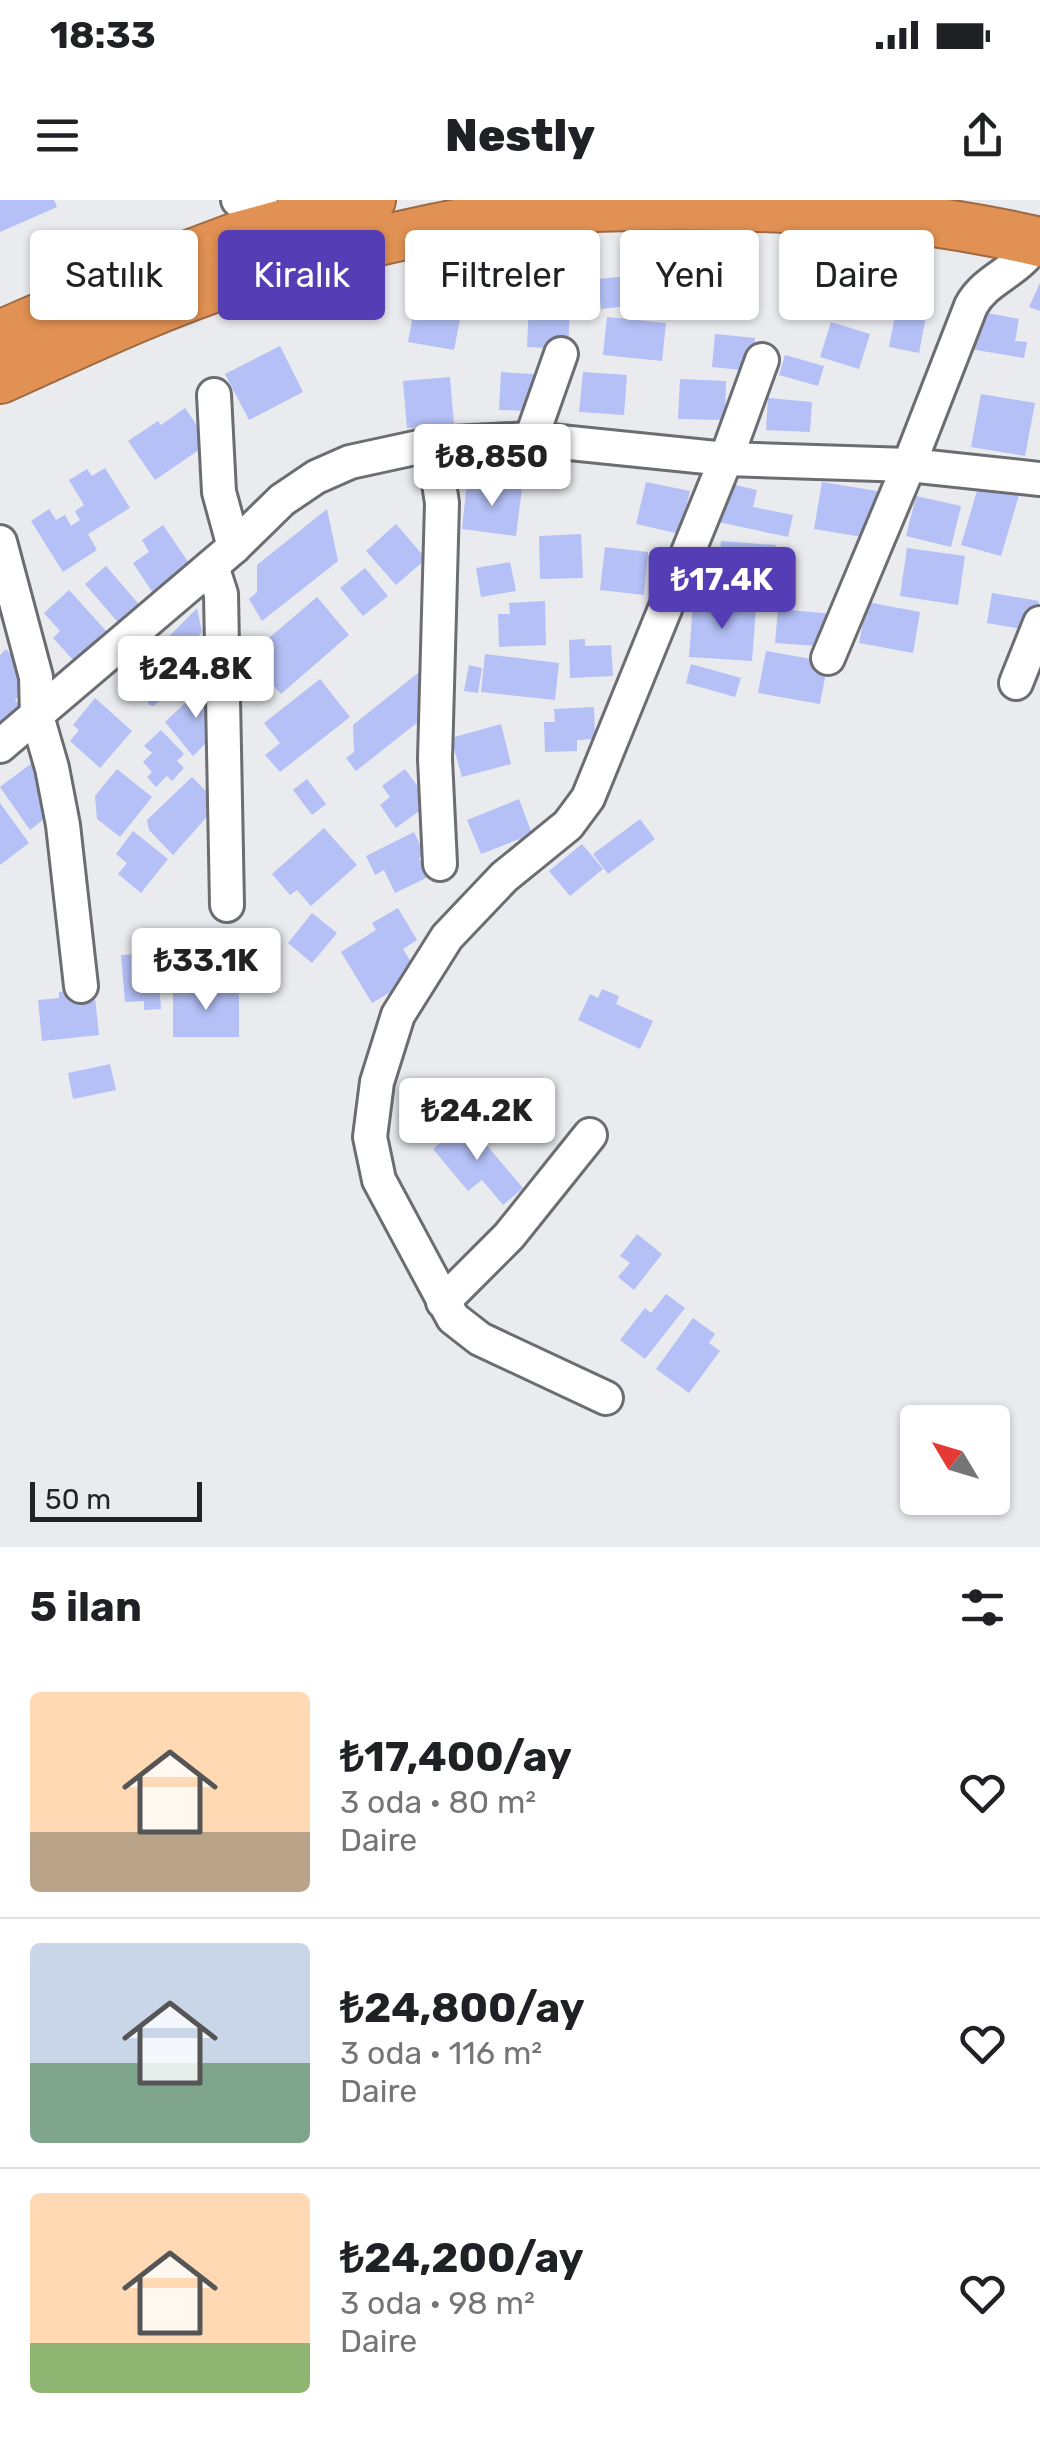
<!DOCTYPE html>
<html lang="tr">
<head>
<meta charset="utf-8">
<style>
  body { margin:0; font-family:Rubik,sans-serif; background:#f2f2f2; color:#202124; height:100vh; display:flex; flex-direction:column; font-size:38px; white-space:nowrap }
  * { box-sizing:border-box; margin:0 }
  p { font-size:32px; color:#757577 }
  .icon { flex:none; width:55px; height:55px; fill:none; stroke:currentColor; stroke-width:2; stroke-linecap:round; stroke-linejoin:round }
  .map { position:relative; height:1347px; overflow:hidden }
  .sheet { display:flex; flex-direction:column; background:#fff; flex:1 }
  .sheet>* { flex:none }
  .banner { position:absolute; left:30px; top:30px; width:980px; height:90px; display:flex; gap:20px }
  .needle { width:65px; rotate:308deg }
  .buttons { position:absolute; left:900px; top:1205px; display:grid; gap:20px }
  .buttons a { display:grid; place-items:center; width:110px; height:110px; border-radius:10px; background:#fff; box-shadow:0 2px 8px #0004; font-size:50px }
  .scale { position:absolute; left:30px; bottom:25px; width:172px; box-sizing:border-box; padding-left:10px; border:5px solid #232325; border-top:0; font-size:28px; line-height:35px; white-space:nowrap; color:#232325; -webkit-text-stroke:8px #eaebef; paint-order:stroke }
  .price { position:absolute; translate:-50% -85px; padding:0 22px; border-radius:10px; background:#fff; color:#222; font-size:32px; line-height:65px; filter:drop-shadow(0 2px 5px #0008) }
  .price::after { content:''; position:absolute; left:50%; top:60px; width:30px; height:22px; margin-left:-15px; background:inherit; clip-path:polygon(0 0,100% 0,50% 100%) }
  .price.on { background:#553db5; color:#fff }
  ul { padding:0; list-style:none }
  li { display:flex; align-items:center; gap:30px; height:250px; padding:0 30px }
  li+li { border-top:2px solid #e0e0e0 }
  li span { display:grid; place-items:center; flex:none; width:280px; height:200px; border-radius:10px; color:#555 }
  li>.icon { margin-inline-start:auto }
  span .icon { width:120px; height:120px; fill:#fffc; stroke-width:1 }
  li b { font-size:42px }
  h2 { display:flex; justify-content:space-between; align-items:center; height:120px; padding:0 30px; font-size:42px }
  .tag { padding:0 35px; border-radius:10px; background:#fff; box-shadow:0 2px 8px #0004; font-size:35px; line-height:90px }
  .tag.on { background:#553db5; color:#fff }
  .status { display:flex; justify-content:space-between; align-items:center; height:70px; padding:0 50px; background:#fff; direction:ltr }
  .status svg { height:28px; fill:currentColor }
  header { display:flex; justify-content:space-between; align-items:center; height:130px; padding:0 30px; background:#fff; font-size:45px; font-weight:800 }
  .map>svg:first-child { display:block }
  .building { fill:#b4c0f6 }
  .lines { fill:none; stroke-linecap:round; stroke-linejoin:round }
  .minor-casing { stroke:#6c6d71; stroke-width:38 }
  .highway-casing { stroke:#9e6a43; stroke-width:52 }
  .minor { stroke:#fff; stroke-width:32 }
  .highway { stroke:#e19153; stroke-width:48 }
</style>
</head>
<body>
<div class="status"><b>18:33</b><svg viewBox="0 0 49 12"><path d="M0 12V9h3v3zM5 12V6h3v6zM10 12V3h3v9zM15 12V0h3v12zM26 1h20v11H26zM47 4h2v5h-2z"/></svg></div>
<header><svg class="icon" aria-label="menu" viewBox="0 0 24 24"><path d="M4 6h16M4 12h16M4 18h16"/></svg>Nestly<svg class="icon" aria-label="share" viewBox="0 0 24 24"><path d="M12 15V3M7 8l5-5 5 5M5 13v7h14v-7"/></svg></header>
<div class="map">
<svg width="1040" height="1347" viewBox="0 0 1040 1347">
  <rect width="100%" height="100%" fill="#eaebef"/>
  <g class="building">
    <path d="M 0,0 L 54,0 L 57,7 L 0,32 Z"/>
    <path d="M 661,73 L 664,102 L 601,109 L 598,79 Z"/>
    <path d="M 1040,83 L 1040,111 L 1029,107 Z"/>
    <path d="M 898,100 L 928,106 L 919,153 L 889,147 Z"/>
    <path d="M 529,103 L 570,105 L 568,149 L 527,147 Z"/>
    <path d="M 415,105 L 461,114 L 454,150 L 408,142 Z"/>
    <path d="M 977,111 L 1019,119 L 1015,141 L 1027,142 L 1024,158 L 970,149 Z"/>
    <path d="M 607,117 L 666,123 L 662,161 L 603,155 Z"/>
    <path d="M 831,122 L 870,134 L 859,169 L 820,157 Z"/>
    <path d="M 715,134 L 755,138 L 752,171 L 712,167 Z"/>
    <path d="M 280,146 L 303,192 L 249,220 L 225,174 Z"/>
    <path d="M 785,155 L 824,166 L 818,186 L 779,175 Z"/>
    <path d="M 501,172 L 534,174 L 532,211 L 499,210 Z"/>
    <path d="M 583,172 L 627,175 L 624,215 L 579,212 Z"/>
    <path d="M 450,177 L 454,225 L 407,228 L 403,181 Z"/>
    <path d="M 680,179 L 726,181 L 725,220 L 678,219 Z"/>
    <path d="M 981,194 L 1035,203 L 1025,256 L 971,247 Z"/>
    <path d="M 768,198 L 812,202 L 810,232 L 766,230 Z"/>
    <path d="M 185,208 L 209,243 L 155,280 L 128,241 L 158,221 L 161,225 Z"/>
    <path d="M 105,268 L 130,308 L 88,334 L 97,350 L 63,372 L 31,321 L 49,309 L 56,320 L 65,315 L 71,326 L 80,320 L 75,311 L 84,305 L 69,280 L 87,269 L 92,276 Z"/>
    <path d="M 467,282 L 522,288 L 516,336 L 462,329 Z"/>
    <path d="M 646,282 L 690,291 L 680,334 L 636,324 Z"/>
    <path d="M 822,282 L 883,292 L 874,339 L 814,329 Z"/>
    <path d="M 727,283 L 757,290 L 753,307 L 793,315 L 788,337 L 718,322 Z"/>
    <path d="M 979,284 L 1019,295 L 1001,356 L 961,345 Z"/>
    <path d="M 916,296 L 961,306 L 951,347 L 906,336 Z"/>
    <path d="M 327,309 L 338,361 L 262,421 L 249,399 L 257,392 L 257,365 Z"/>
    <path d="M 396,324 L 426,359 L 396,385 L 366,351 Z"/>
    <path d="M 163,325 L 193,369 L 155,396 L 133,363 L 149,352 L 142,340 Z"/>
    <path d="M 581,334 L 583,378 L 540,379 L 539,336 Z"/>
    <path d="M 721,341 L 776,345 L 772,394 L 717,390 Z"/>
    <path d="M 605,347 L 648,352 L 644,395 L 600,390 Z"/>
    <path d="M 907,348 L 965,356 L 958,405 L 900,396 Z"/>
    <path d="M 510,362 L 516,391 L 481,397 L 476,368 Z"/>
    <path d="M 106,366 L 142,408 L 121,426 L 85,384 Z"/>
    <path d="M 365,368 L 388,396 L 363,416 L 340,388 Z"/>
    <path d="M 69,390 L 108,433 L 75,462 L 53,438 L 60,431 L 44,413 Z"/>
    <path d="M 992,393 L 1039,401 L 1034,431 L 987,423 Z"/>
    <path d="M 317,397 L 349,435 L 281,494 L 248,456 Z"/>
    <path d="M 545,401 L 546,445 L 499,447 L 498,414 L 510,414 L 509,403 Z"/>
    <path d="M 693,402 L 756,407 L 752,461 L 689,457 Z"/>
    <path d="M 867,402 L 920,412 L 913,453 L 859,443 Z"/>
    <path d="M 197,408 L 202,432 L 199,435 L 203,440 L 198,451 L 201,459 L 154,506 L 149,505 L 141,465 Z"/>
    <path d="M 778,409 L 833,414 L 831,447 L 775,443 Z"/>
    <path d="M 585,439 L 585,446 L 611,445 L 613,476 L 570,478 L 569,440 Z"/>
    <path d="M 6,449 L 25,470 L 18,477 L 28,488 L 15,500 L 23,509 L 0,529 L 0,455 Z"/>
    <path d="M 766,451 L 828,462 L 820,504 L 758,493 Z"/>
    <path d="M 485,454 L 559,463 L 555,500 L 481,492 Z"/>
    <path d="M 691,464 L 741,478 L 735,497 L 686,483 Z"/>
    <path d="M 469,465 L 482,468 L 478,493 L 464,491 Z"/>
    <path d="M 423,469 L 432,511 L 356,571 L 346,558 L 354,552 L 353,525 Z"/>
    <path d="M 320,479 L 350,517 L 280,572 L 265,555 L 280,543 L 264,523 Z"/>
    <path d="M 201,488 L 221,508 L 220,529 L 193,556 L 165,522 Z"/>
    <path d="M 95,498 L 132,531 L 100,568 L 70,541 L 79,530 L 73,525 Z"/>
    <path d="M 594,507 L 595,539 L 577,540 L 577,551 L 545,552 L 544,522 L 555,522 L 554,509 Z"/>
    <path d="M 501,524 L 511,564 L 462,577 L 451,538 Z"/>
    <path d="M 161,530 L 184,554 L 177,561 L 184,568 L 172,581 L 167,576 L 156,587 L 147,577 L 152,572 L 143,562 L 152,553 L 144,546 Z"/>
    <path d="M 32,563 L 47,583 L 54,611 L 30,630 L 0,587 Z"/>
    <path d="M 117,569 L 152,597 L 120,637 L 97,619 L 95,596 Z"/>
    <path d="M 405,569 L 430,603 L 396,628 L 380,605 L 390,597 L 382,586 Z"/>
    <path d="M 192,577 L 211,596 L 212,611 L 173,655 L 149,630 L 147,620 Z"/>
    <path d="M 307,579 L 326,604 L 312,615 L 293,590 Z"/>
    <path d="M 519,599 L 532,634 L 481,654 L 467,620 Z"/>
    <path d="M 0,603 L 29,643 L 0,665 Z"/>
    <path d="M 640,619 L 655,639 L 608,674 L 593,654 Z"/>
    <path d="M 324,628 L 357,665 L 311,706 L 297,690 L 290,695 L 272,674 Z"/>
    <path d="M 133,631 L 168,659 L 141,693 L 118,674 L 127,663 L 116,654 Z"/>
    <path d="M 414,632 L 425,655 L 419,658 L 428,677 L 395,693 L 384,670 L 375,675 L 366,656 Z"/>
    <path d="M 582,644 L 603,669 L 570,696 L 549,671 Z"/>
    <path d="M 398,708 L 417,740 L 403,749 L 419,775 L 372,803 L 341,752 L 376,730 L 372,723 Z"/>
    <path d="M 312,713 L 337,733 L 312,763 L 288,743 Z"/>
    <path d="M 157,753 L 161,809 L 144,810 L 144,801 L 125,802 L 121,755 Z"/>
    <path d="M 94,788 L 99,835 L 42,841 L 38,800 L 59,798 L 59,792 Z"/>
    <rect x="173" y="789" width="66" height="48"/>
    <path d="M 602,789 L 619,796 L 616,804 L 653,821 L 640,849 L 578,820 L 590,794 L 598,798 Z"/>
    <path d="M 110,864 L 116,890 L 73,899 L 68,873 Z"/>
    <path d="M 466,921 L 523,988 L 503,1005 L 482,980 L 468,991 L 433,949 Z"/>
    <path d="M 637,1034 L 662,1054 L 634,1090 L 618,1077 L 630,1063 L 620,1056 Z"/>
    <path d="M 666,1094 L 685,1108 L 645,1159 L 620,1140 L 645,1108 L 651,1113 Z"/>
    <path d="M 693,1118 L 715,1134 L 709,1143 L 720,1151 L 689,1193 L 656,1169 Z"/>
  </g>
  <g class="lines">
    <g class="minor-casing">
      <g id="minor">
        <path d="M 238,0 L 285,22"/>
        <path d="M 214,195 L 219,292 L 234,347"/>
        <path d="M 531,239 L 561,154"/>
        <path d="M 433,244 L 442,303 L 435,559 L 440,664"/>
        <path d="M 0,342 L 36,477 L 37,516 L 52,568 L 63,625 L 81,786"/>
        <path d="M 212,366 L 221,394 L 227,705"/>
        <path d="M 828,458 L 909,265 L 971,106 C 987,76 1022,72 1036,40"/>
        <path d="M 1016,483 L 1040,423"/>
        <path d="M 0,546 L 234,347 L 282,300 L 316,277 L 350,262 L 433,244 L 531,239 L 726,259 L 909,265 L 1040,279"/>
        <path d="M 443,1102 L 509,1036 L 590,935"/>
        <path d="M 606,1198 L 480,1139 L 453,1118 L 379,980 L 370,937 L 377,882 L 398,815 L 447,737 L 504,677 L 568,625 L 588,598 L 726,259 L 762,160"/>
      </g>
    </g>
    <g class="highway-casing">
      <g id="highway">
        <path d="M 0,135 L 159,66 L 239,36 L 371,0"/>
        <path d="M 0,179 C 76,145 152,108 231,82 C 298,59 367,43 437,28 C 464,23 491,15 519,11 C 690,0 872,3 1040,42"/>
      </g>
    </g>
    <use href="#minor" class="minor"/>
    <use href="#highway" class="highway"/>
  </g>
</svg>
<div class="buttons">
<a><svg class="needle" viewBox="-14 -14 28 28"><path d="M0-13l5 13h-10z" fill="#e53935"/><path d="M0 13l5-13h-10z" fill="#757577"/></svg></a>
</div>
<div class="scale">50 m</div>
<b class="price" style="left:492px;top:309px">₺8,850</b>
<b class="price on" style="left:722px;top:432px">₺17.4K</b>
<b class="price" style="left:196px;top:521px">₺24.8K</b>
<b class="price" style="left:206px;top:813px">₺33.1K</b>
<b class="price" style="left:477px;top:963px">₺24.2K</b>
<div class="banner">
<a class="tag">Satılık</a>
<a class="tag on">Kiralık</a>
<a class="tag">Filtreler</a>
<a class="tag">Yeni</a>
<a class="tag">Daire</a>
</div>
</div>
<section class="sheet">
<h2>5 ilan<svg class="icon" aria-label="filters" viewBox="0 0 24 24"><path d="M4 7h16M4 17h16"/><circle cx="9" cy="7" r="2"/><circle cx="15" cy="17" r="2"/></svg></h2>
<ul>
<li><span style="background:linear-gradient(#ffd9b3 70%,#b9a48a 0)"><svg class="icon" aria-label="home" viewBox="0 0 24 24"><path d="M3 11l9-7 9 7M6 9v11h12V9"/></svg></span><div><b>₺17,400/ay</b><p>3 oda · 80 m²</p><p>Daire</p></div><svg class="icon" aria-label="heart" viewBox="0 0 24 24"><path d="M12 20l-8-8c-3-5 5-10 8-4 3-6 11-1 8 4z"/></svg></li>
<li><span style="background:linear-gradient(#c9d6e8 60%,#7fa58c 0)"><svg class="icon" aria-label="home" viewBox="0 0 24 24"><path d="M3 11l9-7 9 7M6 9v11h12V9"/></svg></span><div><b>₺24,800/ay</b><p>3 oda · 116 m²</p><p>Daire</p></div><svg class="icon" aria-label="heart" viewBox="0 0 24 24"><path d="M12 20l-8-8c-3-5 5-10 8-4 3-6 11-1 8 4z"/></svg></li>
<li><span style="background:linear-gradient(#ffd9b3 75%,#8fb573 0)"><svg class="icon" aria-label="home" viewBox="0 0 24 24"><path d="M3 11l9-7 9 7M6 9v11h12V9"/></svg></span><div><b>₺24,200/ay</b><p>3 oda · 98 m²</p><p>Daire</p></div><svg class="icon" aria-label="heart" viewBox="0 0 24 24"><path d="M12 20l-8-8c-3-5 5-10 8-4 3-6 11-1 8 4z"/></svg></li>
</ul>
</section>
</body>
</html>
